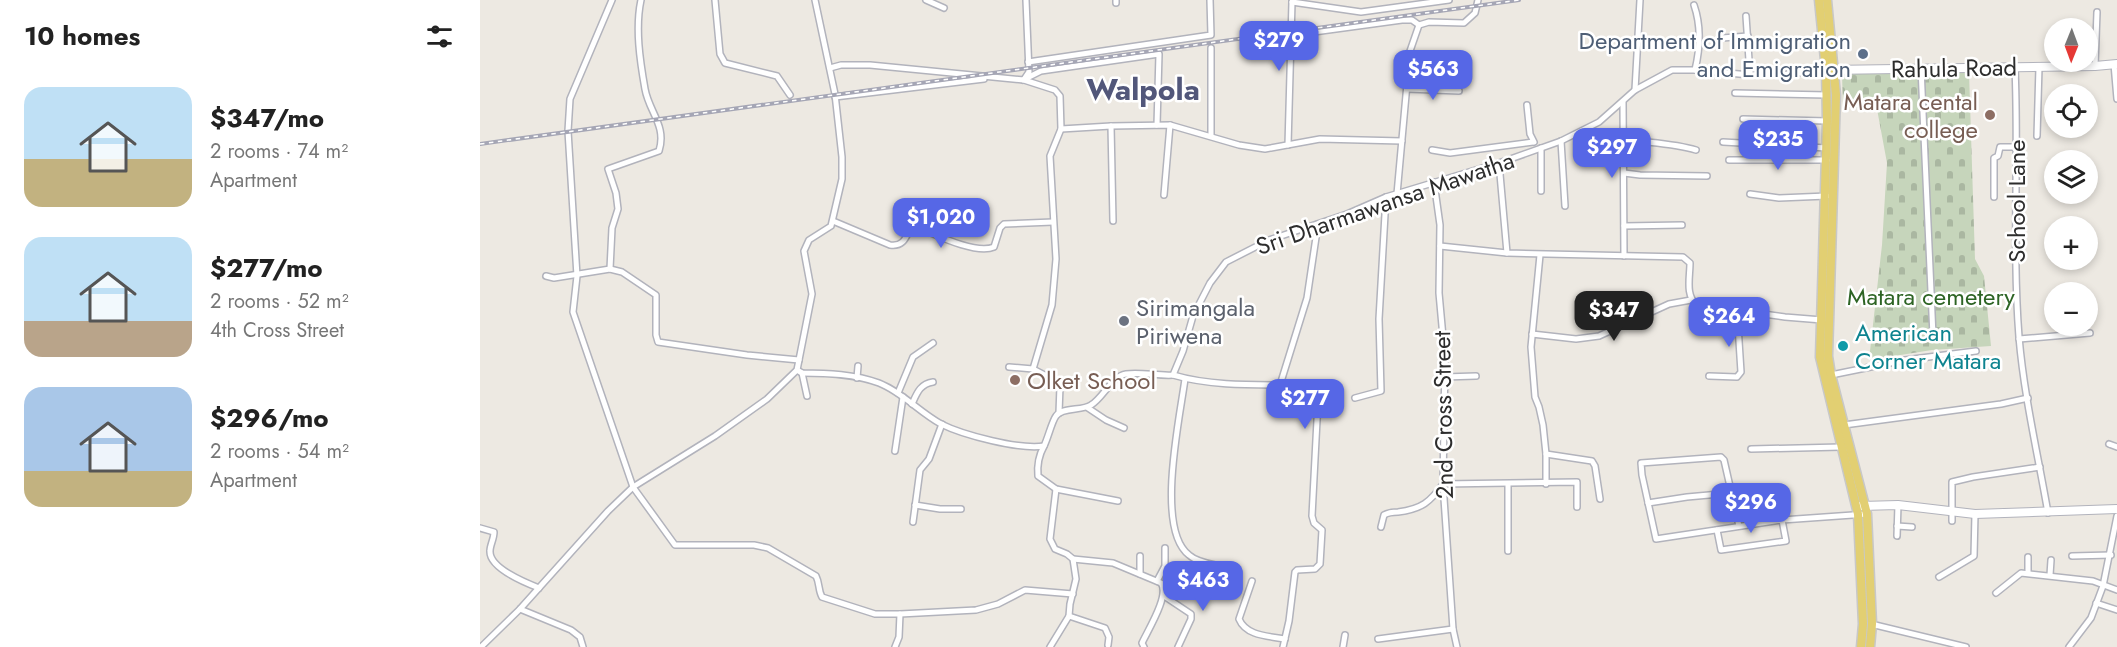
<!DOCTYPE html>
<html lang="en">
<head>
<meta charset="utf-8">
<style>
  body { margin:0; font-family:Jost,sans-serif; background:#f2f2f2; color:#222; height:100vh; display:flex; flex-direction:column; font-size:22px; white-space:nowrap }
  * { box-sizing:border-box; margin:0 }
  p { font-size:20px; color:#767676 }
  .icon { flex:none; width:33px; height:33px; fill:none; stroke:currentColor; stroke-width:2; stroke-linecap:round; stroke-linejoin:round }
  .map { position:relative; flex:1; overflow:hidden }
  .side { display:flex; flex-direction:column; background:#fff; width:480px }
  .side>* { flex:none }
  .needle { width:39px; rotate:181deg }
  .controls { position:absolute; left:1564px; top:18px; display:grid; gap:12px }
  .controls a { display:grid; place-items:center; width:54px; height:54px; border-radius:50%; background:#fff; box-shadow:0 3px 9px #0003; font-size:30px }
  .price { position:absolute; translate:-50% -51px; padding:0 14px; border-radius:12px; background:#5667e6; color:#fff; font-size:20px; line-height:39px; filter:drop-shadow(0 2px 3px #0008) }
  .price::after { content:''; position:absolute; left:50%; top:36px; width:18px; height:14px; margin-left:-9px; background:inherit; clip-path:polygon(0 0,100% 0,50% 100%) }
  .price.selected { background:#222; color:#fff }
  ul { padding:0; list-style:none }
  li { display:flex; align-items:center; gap:18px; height:150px; padding:0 24px }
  li span { display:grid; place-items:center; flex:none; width:168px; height:120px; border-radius:18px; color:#555 }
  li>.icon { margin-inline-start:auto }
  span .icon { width:72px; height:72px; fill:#fffc; stroke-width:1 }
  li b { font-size:26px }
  h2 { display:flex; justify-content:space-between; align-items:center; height:72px; padding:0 24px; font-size:26px }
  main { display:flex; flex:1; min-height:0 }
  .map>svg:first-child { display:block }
  .cemetery { fill:url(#cemetery-stones) }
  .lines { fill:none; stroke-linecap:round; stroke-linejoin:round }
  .street-casing { stroke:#b2b3bc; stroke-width:8 }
  .secondary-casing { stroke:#b2b3bc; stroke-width:10 }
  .primary-casing { stroke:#c8c8c8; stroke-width:11 }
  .street { stroke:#fff; stroke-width:5 }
  .secondary { stroke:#fff; stroke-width:8 }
  .primary { stroke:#e2cf72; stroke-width:8 }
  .rail-casing { stroke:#a5a6b5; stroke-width:4 }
  .rail { stroke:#fff; stroke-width:1.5; stroke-dasharray:4.5; stroke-linecap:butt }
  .service-dot { fill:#5c6f8a; stroke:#fff; stroke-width:2 }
  .education-dot { fill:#8d6e63; stroke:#fff; stroke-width:2 }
  .worship-dot { fill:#6b7280; stroke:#fff; stroke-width:2 }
  .culture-dot { fill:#0f9aa8; stroke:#fff; stroke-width:2 }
  .labels { text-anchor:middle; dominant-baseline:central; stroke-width:5; stroke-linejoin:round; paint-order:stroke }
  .service-label { font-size:24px; fill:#4e5e75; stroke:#fff; text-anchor:end }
  .street-label { font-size:24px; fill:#2d2d2d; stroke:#fff }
  .education-label { font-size:24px; fill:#785e54; stroke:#fff; text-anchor:end }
  .park-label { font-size:24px; fill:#2d6424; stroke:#fff }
  .worship-label { font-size:24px; fill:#5b616d; stroke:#fff; text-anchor:start }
  .culture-label { font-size:24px; fill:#0d838f; stroke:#fff; text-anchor:start }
  .district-label { font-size:30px; font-weight:bold; fill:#52577a; stroke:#fff }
</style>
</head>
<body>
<main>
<section class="side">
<h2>10 homes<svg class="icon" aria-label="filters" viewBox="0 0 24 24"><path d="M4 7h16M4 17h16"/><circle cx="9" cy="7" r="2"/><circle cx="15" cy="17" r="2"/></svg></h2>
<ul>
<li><span style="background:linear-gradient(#bfe0f5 60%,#c2b280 0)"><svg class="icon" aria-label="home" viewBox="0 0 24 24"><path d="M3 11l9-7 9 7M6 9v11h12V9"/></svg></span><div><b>$347/mo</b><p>2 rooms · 74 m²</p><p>Apartment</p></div></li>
<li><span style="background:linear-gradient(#bfe0f5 70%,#b9a48a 0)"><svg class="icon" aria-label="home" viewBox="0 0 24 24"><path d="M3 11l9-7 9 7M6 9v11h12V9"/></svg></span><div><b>$277/mo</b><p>2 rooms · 52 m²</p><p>4th Cross Street</p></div></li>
<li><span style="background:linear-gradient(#a9c7e8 70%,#c2b280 0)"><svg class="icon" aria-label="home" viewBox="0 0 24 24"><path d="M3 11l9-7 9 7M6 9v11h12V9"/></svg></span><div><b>$296/mo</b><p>2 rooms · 54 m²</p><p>Apartment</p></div></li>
</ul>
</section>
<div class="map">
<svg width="1637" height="647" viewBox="0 0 1637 647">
  <defs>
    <pattern id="cemetery-stones" width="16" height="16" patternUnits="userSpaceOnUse" patternTransform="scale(1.5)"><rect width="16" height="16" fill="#c6d5bb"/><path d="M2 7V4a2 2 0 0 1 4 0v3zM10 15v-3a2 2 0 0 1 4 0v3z" fill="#aab7a1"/></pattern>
  </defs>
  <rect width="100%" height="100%" fill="#ede9e2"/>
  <path class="cemetery" d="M 1489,72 L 1495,259 L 1504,276 L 1511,346 L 1452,350 L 1389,360 L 1402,245 L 1407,163 L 1397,109 L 1363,107 L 1362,74 Z"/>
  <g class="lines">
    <g class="street-casing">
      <g id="street">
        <path d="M 132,0 L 90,99 L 88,131 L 97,276 L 93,312 L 153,487 L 195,545 L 274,545 L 288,548 L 336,576 C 340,584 338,590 342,597 L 395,614 L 420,614 L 496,610 L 518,604 L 545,590 L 593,594"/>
        <path d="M 235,0 L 240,54 L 245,63 L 297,76 L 310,95"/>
        <path d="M 446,0 L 464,8"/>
        <path d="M 812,2 L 881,12 L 969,0"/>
        <path d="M 636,3 L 636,0"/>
        <path d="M 1214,5 C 1221,25 1220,49 1215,70"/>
        <path d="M 1266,16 L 1270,75"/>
        <path d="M 812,35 L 922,20 L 932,20 L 939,25"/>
        <path d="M 1242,38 L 1268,36"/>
        <path d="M 548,62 L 731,35 L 730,0"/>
        <path d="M 1634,64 L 1637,99"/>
        <path d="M 1615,66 L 1617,12"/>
        <path d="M 350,68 L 361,65 L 390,65 L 544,80 L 575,90 L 580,96 L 581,129 L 570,156 L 576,259 L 572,305 L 553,369 L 578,382 L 580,386 L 579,413"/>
        <path d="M 1441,68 L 1453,336"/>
        <path d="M 1535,68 C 1539,158 1532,247 1539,337 C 1544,396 1558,455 1568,513"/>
        <path d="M 545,78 L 549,72 L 546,0"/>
        <path d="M 543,80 L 561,71 L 679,54 L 677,125"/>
        <path d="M 927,89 L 979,91"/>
        <path d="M 1155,90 L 1160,0"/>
        <path d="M 1255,93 L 1347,95"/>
        <path d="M 355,97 L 504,79"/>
        <path d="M 1143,102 L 1144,256"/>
        <path d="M 1047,105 L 1050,134 L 1054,142"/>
        <path d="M 1263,119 L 1347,121"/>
        <path d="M 631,126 L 633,221"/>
        <path d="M 581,129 L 631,126 L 690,125 L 759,145 L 785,149 L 840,139 L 922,141"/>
        <path d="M 731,136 L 731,48"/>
        <path d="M 1557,136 L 1559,67"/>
        <path d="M 1143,139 C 1168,143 1193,143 1216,150"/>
        <path d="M 1081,141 L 1085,206"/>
        <path d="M 1243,142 L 1347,148"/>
        <path d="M 808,145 L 812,2"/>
        <path d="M 1061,148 L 1061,191"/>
        <path d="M 952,150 L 970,153 L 1053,142"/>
        <path d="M 1249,160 L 1347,160"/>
        <path d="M 1019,163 L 1027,253"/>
        <path d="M 1144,173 L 1160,175 L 1227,176"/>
        <path d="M 954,182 L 960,225 L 959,293 L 965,359 L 963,484 L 973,629 L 977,647"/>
        <path d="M 917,194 L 930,51 L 939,25 L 949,22 L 984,23 L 995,13 L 998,0"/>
        <path d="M 1270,194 L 1299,198 L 1347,196"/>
        <path d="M 684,195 L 690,125"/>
        <path d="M 1514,197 L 1514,158 L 1518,156 L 1520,147 L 1536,147"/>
        <path d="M 353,221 L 410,245 C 424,247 426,237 432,225 C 452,233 495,255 514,247 L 520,228 L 524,224 L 573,222"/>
        <path d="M 1144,226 L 1202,225"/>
        <path d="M 960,246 L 1027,253 L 1203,257 L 1210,263 C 1210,277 1205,296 1217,305 L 1305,317 L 1342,320"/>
        <path d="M 1060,255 L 1051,347 L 1055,397 L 1059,407 L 1063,425 L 1066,454 L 1066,484"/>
        <path d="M 130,269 L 132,228 L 138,209 L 136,193 L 128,169 L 179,151 C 187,126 169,112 165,89 C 160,61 155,28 161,0"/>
        <path d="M 66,276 L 74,278 L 130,269 L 142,272 L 176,295 L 176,335 L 178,342 L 267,355 L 319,360"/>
        <path d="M 1052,334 L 1096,339 L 1119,336 L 1189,304 L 1211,300"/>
        <path d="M 1539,339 L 1610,333"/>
        <path d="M 529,367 L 553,369"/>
        <path d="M 317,370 L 322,373 C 347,373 375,374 399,383 C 422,392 439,412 461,424 C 483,435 540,450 564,446 C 568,438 572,421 576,416 C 582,407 602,411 611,405 C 623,398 632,376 646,374 C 661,372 678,376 693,375 L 703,351 L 713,316 L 730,283 L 746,262 L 789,240 L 867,214 L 906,197 L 1019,163 L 1081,141 L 1119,122 L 1155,90 L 1192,70 L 1215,70 L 1270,75 L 1307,74 L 1346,70"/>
        <path d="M 322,373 L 327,396"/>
        <path d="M 693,375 C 727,385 765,385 800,385"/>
        <path d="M 1351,375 L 1425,360 L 1496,351"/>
        <path d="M 1229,376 L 1257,377 L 1261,372 L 1257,310"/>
        <path d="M 964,377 L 996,376"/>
        <path d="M 377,378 L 378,366"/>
        <path d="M 705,379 C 700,417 675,529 709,555 C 718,563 733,564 744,567"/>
        <path d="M 418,393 L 433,357 L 453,343"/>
        <path d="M 875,398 L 901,391 L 899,319 L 906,197"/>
        <path d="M 432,404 C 437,393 440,384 453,382"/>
        <path d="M 608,408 L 626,420 L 644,428"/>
        <path d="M 1364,425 L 1521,404 L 1548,398"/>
        <path d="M 1629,444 L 1637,447"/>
        <path d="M 564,446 C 559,455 557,466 558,476 L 576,489 L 638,501"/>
        <path d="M 1271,449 L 1361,447"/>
        <path d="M 415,451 L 423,397"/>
        <path d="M 1066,454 L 1112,461 L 1115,466 L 1120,499"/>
        <path d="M 1168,503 L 1207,497 L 1251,493"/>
        <path d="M 435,505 L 460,509 L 481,509"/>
        <path d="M 1472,521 L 1472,482 L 1493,477 L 1560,467"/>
        <path d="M 433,522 L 440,470 L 449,459 L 462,424"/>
        <path d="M 1259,526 L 1244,460 L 1241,457 L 1161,463 L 1162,475 L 1176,539 L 1302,520 L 1387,514"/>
        <path d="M 1417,526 L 1432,527"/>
        <path d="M 901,527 L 904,515 C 909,512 913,512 918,512 C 942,509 950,502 963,484 L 1097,482 L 1097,507"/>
        <path d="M 0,528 L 14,532 C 14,539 10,545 10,551 C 9,568 46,583 59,588"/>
        <path d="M 1237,530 L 1241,550 L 1306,541 L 1302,520"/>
        <path d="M 1417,536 L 1418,505"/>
        <path d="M 1028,551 L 1028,484"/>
        <path d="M 1592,556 L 1631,555"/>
        <path d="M 593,559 L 633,563 L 681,583 C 690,595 668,630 662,643 L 664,647"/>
        <path d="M 1548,573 L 1548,557"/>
        <path d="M 660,574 L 660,556"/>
        <path d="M 1570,575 L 1571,560"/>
        <path d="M 1459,577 L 1494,556 L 1495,514"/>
        <path d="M 677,581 L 685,566 L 685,548"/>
        <path d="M 772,581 L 759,619 C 766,636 788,636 805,639"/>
        <path d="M 1516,593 L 1541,573 L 1613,581 L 1637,590"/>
        <path d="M 684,596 L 711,614 L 711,619 L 698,647"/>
        <path d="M 1616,603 L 1637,610"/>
        <path d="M 40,609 L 91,630 L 100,637 L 103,647"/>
        <path d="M 589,616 L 625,628 L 629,637 L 628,645"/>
        <path d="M 1391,624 L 1486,647"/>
        <path d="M 898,639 L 973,629"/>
        <path d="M 1,647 L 40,609 L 128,511 L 153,487 L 235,436 L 287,399 L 317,370 L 332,294 L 324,251 L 329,240 L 351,226 L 362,179 L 362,157 L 355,94 L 335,0"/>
        <path d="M 415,647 L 419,637 L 420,614"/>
        <path d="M 570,647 L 589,616 L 590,604 L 596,579 L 593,559 L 587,554 L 575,549 L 570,539 L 576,489"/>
        <path d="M 803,647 L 809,621 L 815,572 L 817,570 L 835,569 L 840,564 L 842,530 L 834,523 L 832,516 L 838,401 L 836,397 L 800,385 L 827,298 L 838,224"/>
        <path d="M 863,647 L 865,635"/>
        <path d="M 1589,647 L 1611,618 L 1623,586 L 1637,516"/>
      </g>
    </g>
    <g class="secondary-casing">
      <g id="secondary">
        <path d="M 1348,70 L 1615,66 L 1637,64"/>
        <path d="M 1381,506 L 1418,505 L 1495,514 L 1637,509"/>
      </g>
    </g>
    <g class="primary-casing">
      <g id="primary">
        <path d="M 1339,0 L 1346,70 L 1347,121 L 1340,357 L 1378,514 L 1383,624 L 1381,647"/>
        <path d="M 1347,0 L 1356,95 L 1348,356 L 1351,375 L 1387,514 L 1392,624 L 1390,647"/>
      </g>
    </g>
    <use href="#street" class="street"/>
    <use href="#secondary" class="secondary"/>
    <use href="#primary" class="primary"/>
    <g class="rail-casing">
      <path id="rail" d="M 0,144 L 1039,0"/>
    </g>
    <use href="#rail" class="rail"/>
  </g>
  <circle class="service-dot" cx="1383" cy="54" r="6"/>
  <g class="education-dot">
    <circle cx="1510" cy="115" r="6"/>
    <circle cx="535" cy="380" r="6"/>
  </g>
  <circle class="worship-dot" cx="644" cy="321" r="6"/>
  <circle class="culture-dot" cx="1363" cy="346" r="6"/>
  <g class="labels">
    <g class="service-label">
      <text x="1371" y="40">Department of Immigration<tspan x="1371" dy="28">and Emigration</tspan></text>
    </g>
    <g class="street-label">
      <text transform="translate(1474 68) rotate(-1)">Rahula Road</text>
      <text transform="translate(1536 201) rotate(-90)">School Lane</text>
      <text transform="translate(905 203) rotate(-19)">Sri Dharmawansa Mawatha</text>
      <text transform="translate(963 415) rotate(-91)">2nd Cross Street</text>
    </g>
    <g class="education-label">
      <text x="1498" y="101">Matara cental<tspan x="1498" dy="28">college</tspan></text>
      <text x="547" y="380" text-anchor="start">Olket School</text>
    </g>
    <g class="park-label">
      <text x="1451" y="296">Matara cemetery</text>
    </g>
    <g class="worship-label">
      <text x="656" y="307">Sirimangala<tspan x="656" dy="28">Piriwena</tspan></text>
    </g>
    <g class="culture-label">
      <text x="1375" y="332">American<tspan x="1375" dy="28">Corner Matara</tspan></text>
    </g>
    <g class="district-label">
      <text x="663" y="89">Walpola</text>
    </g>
  </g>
</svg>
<div class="controls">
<a><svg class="needle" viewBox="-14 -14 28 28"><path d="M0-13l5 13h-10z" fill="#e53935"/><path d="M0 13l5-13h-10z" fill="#767676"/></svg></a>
<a><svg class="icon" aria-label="locate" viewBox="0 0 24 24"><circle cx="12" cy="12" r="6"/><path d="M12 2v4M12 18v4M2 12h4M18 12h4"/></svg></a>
<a><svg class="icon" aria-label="layers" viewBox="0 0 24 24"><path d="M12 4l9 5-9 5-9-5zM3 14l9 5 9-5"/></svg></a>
<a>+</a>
<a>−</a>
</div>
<b class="price" style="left:799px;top:72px">$279</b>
<b class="price" style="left:953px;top:101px">$563</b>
<b class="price" style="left:1298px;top:171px">$235</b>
<b class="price" style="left:1132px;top:179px">$297</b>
<b class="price" style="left:461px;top:249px">$1,020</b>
<b class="price selected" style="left:1134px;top:342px">$347</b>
<b class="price" style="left:1249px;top:348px">$264</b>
<b class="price" style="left:825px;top:430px">$277</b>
<b class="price" style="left:1271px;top:534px">$296</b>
<b class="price" style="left:723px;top:612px">$463</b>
</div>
</main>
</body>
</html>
